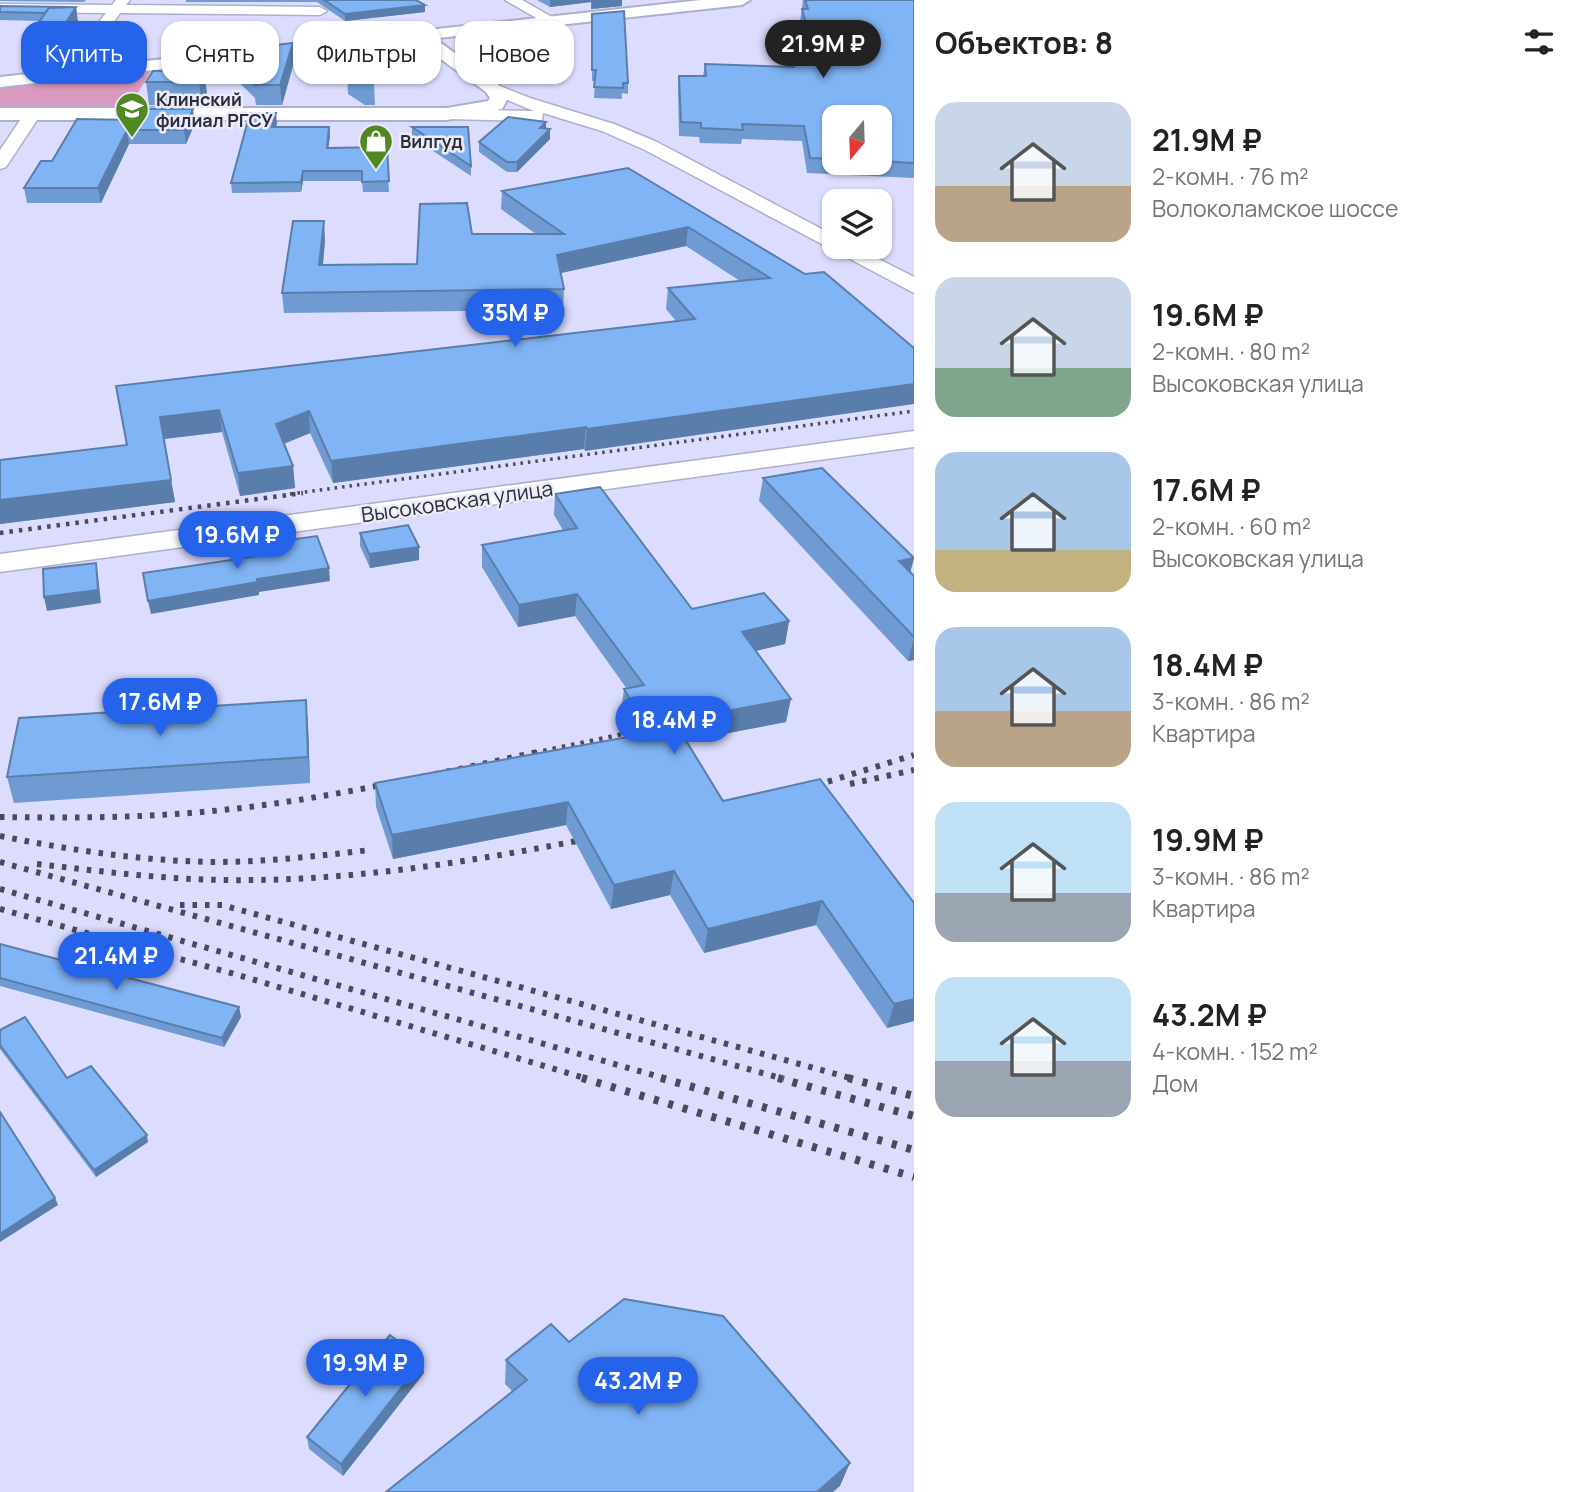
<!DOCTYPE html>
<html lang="ru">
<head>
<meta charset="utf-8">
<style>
  body { margin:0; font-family:Manrope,sans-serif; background:#f2f2f2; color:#222; height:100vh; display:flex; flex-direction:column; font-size:26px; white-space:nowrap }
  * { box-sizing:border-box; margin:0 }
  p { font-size:23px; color:#767676 }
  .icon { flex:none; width:38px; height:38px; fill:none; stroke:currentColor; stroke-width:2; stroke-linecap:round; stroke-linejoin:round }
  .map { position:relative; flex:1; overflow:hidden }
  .sheet { display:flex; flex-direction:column; background:#fff; width:665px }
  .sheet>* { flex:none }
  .banner { position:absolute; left:21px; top:21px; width:665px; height:63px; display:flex; gap:14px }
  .needle { width:46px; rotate:199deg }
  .buttons { position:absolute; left:822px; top:105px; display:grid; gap:14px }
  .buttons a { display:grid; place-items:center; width:70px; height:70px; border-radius:14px; background:#fff; box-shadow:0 2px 5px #0004; font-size:35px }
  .price { position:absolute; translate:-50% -60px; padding:0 16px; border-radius:24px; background:#2563eb; color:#fff; font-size:23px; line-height:46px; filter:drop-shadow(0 2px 4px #0008) }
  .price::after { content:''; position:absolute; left:50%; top:42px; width:21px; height:16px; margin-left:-10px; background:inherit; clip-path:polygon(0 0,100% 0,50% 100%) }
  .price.selected { background:#222; color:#fff }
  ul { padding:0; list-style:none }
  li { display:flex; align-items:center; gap:21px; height:175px; padding:0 21px }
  li span { display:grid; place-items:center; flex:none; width:196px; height:140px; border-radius:21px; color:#555 }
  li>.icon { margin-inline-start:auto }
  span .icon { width:84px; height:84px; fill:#fffc; stroke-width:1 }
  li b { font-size:30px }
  h2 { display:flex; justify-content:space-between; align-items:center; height:84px; padding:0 21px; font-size:30px }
  .chip { padding:0 24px; border-radius:21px; background:#fff; box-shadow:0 2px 5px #0004; font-size:24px; line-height:63px }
  .chip.selected { background:#2563eb; color:#fff }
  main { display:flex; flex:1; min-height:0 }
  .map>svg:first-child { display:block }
  .green { fill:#da9abd }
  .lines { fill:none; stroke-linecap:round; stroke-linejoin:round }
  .minor-casing { stroke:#aeaecf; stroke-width:3 }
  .highway-casing { stroke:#aeaecf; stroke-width:4 }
  .minor { fill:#fff; fill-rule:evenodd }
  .highway { fill:#fff; fill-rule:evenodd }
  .rail-far3 { stroke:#4b4a5b; stroke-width:3.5; stroke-dasharray:2.5 5; stroke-linecap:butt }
  .rail-far2 { stroke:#4b4a5b; stroke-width:4.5; stroke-dasharray:3.5 6; stroke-linecap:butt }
  .rail-far1 { stroke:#4b4a5b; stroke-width:6; stroke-dasharray:4.5 8; stroke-linecap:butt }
  .rail { stroke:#4b4a5b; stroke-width:8; stroke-dasharray:5 10; stroke-linecap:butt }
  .wall { fill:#6f9bd2; fill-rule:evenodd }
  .shaded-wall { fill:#5a7eab }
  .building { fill:#81b4f4; stroke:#5a7eab; stroke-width:2 }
  .labels { text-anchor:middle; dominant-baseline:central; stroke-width:5; stroke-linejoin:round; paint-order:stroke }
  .far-poi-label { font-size:18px; font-weight:bold; fill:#2d2c39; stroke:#ebebf9; text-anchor:start }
  .street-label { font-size:21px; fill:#2d2c39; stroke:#ebebf9 }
</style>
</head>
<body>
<main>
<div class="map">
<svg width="914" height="1492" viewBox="0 0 914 1492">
  <rect width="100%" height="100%" fill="#dcdcfe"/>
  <path class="green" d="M 152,69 L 128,110 L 0,110 L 0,87 Z"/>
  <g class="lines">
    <g class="minor-casing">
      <g id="minor">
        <path d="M 116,0 L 130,0 L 126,5 L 320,7 L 327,11 L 320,15 L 120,13 L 99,44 L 91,67 L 98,73 L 90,78 L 77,72 C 70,54 95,27 106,13 L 0,12 L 0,4 L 112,5 Z"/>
        <path d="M 505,0 L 522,0 L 559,21 L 552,25 L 547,24 Z"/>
        <path d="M 492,83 L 530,98 L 614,124 L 657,142 L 835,236 L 835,247 L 855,247 L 914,277 L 914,293 L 645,150 L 602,131 L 543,113 L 542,120 L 536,121 L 447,119 L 439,114 L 447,109 L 534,111 L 486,91 L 484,88 L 486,85 Z"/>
        <path d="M 33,109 L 41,114 L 6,167 L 0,169 L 0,150 L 27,110 Z"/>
        <path d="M 914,431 L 914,447 L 0,572 L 0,554 Z"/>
      </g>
    </g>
    <g class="highway-casing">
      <path id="highway" d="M 701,0 L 750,0 L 742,5 L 429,39 L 438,41 L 498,84 L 508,98 L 502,109 L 447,120 L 0,120 L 0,108 L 447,108 L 488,101 L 490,98 L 486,92 L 427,49 L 399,43 L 0,87 L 0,77 Z"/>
    </g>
    <use href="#minor" class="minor"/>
    <use href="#highway" class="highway"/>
    <path class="rail-far3" d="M 290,494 L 914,411"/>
    <g class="rail-far2">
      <path d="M 0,533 L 303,493"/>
      <path d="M 534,753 L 623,734"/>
    </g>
    <g class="rail-far1">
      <path d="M 850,784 L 914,770"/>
      <path d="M 804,789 L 914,755"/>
      <path d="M 0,817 C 67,818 135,818 202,812 C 317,802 430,775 542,751"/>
      <path d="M 0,836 C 71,850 142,861 214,862 C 266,862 318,856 370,850"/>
      <path d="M 0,862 L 784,1079"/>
      <path d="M 37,864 C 99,871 160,879 223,880 C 347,882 470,862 592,838"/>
      <path d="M 0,889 L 667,1079"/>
      <path d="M 180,905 L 222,905 L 854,1079"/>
      <path d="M 0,909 L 238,975 L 588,1079"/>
    </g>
    <g class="rail">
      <path d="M 582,1078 L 914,1177"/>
      <path d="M 661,1078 L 914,1150"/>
      <path d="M 778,1078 L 914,1116"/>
      <path d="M 848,1078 L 914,1096"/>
    </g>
  </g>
  <g class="wall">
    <path d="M 0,0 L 86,0 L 84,2 L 0,1 Z"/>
    <path d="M 186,0 L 416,0 L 425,12 L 345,21 L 317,2 L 186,2 Z"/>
    <path d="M 537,0 L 622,0 L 622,6 L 591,9 L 591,2 L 550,7 Z"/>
    <path d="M 803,0 L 914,0 L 914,178 L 807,173 L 802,141 L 742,139 L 741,144 L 700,143 L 699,137 L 679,136 L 678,89 L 679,76 L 703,76 L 705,64 L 789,67 L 788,62 L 790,49 L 808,49 L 800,22 ZM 835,117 L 880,117 L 880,163 L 835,163 Z"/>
    <path d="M 0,6 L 76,7 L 78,23 L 55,61 L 26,61 L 23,45 L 39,21 L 0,20 Z"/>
    <path d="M 592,14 L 628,83 L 628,94 L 622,93 L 622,99 L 594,98 L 595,81 L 592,81 Z"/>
    <path d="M 293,43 L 294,62 L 282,105 L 256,105 L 255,98 L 226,70 L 224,51 Z"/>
    <path d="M 372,43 L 375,105 L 365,105 L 348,94 L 347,71 Z"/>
    <path d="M 204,71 L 207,94 L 202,105 L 149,105 L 146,82 Z"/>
    <path d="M 77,119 L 195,123 L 186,144 L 129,144 L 101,203 L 27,203 L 24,188 L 52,161 Z"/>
    <path d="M 277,123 L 276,127 L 329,127 L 330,136 L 328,148 L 387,147 L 389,192 L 363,192 L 362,181 L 303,181 L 301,192 L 232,193 L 231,183 Z"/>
    <path d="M 412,127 L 471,166 L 471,176 L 412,137 Z"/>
    <path d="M 546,129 L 550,139 L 517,172 L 507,172 L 479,152 L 479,142 Z"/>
    <path d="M 628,168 L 805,274 L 585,451 L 584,449 L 333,483 L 310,433 L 284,444 L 293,466 L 295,488 L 240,496 L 222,432 L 164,439 L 175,502 L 0,524 L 0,460 L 127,445 L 116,386 L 676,321 L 666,309 L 668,288 L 740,281 L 686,246 L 561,273 L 564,289 L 563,310 L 284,313 L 282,293 L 325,240 L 323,265 L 417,264 L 472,234 L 536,234 L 501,209 L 502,191 Z"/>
    <path d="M 763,478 L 914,558 L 910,572 L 914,576 L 914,660 L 908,661 L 759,501 Z"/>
    <path d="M 555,494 L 692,609 L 789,621 L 785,644 L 755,651 L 786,722 L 686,741 L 723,801 L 914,903 L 914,1021 L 887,1028 L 816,925 L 704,953 L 670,895 L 611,909 L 566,825 L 393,859 L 376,807 L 375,783 L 635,736 L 621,712 L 624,689 L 627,689 L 575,616 L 518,627 L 482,567 L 482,545 L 563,530 L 554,515 Z"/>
    <path d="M 360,533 L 419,547 L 419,560 L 370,568 L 360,546 Z"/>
    <path d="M 306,700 L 308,726 L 310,783 L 14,803 L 7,777 Z"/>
    <path d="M 0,944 L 239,1007 L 241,1017 L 224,1047 L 0,986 Z"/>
    <path d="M 0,1030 L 148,1142 L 96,1177 L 0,1049 Z"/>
    <path d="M 569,1342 L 840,1486 L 512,1391 L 505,1384 L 506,1360 Z"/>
    <path d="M 424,1373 L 343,1476 L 309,1449 L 307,1437 Z"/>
  </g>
  <g class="shaded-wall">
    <path d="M 550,0 L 591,0 L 591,2 L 550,7 Z"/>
    <path d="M 613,0 L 622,0 L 622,6 L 591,9 L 592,2 Z"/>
    <path d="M 425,5 L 425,12 L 345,21 L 345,14 Z"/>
    <path d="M 76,7 L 78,23 L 55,61 L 52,44 Z"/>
    <path d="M 293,43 L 294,62 L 282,105 L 280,85 Z"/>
    <path d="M 204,71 L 207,94 L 202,105 L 199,82 Z"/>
    <path d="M 193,109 L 195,123 L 186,144 L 184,130 Z"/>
    <path d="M 276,113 L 277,123 L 273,137 L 272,127 Z"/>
    <path d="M 546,122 L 546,131 L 540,128 Z"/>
    <path d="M 329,127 L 330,136 L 327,158 L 327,148 Z"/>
    <path d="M 550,129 L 550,139 L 517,172 L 517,162 Z"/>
    <path d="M 127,130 L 129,144 L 101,203 L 98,188 Z"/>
    <path d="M 303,171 L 303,181 L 301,192 L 301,182 Z"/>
    <path d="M 324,221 L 325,240 L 321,285 L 319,265 Z"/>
    <path d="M 688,227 L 686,246 L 556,274 L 557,255 Z"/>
    <path d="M 914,384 L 914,404 L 585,451 L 587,429 Z"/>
    <path d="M 219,410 L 222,432 L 163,439 L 160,417 Z"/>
    <path d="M 309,411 L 310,433 L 278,446 L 276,424 Z"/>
    <path d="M 586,427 L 584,449 L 333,483 L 331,461 Z"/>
    <path d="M 293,466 L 295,488 L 240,496 L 238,473 Z"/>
    <path d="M 171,480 L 175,502 L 0,524 L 0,500 Z"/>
    <path d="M 419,547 L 419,560 L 370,568 L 369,554 Z"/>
    <path d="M 914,558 L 908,581 L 899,561 Z"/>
    <path d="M 96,563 L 98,576 L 101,603 L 47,611 L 44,597 Z"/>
    <path d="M 329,568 L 330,581 L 259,592 L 259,595 L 151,614 L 148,601 L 257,579 Z"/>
    <path d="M 577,594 L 575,616 L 518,627 L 519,605 Z"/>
    <path d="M 789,621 L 785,644 L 738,655 L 742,632 Z"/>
    <path d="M 914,638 L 914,660 L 908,661 Z"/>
    <path d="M 791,699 L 786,722 L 671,744 L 674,721 Z"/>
    <path d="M 306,700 L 308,726 L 310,783 L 308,757 Z"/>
    <path d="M 568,802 L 566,825 L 393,859 L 392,835 Z"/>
    <path d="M 674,871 L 670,895 L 611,909 L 614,885 Z"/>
    <path d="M 822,901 L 816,925 L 704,953 L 708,929 Z"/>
    <path d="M 914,999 L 914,1021 L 887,1028 L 894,1004 Z"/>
    <path d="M 239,1007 L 241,1017 L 224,1047 L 222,1038 Z"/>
    <path d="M 147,1135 L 148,1142 L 96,1177 L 94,1170 Z"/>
    <path d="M 55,1198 L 58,1205 L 0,1242 L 0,1234 Z"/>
    <path d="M 423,1360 L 424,1373 L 343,1476 L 341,1464 Z"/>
    <path d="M 850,1463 L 840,1486 L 833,1492 L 817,1492 Z"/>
  </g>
  <g class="building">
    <path d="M 324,0 L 416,0 L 425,5 L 345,14 Z"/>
    <path d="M 592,0 L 613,0 L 592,2 Z"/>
    <path d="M 805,0 L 914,0 L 914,163 L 880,161 L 880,117 L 835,117 L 835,159 L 810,158 L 804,126 L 742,124 L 743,130 L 701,128 L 701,123 L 681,122 L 679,76 L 706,76 L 705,64 L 794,67 L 790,49 L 813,49 L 802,9 L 808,9 Z"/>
    <path d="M 0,6 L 71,7 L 49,8 L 45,13 L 0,12 Z"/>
    <path d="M 76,7 L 52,44 L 23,45 L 49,8 Z"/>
    <path d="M 624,11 L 628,83 L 623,83 L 623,88 L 594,87 L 596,70 L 592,70 L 592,14 Z"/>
    <path d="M 293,43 L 280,85 L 254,85 L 255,80 L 224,51 Z"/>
    <path d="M 372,43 L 374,82 L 364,82 L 347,71 L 347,44 Z"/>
    <path d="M 153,71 L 204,71 L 199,82 L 146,82 Z"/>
    <path d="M 139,109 L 193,109 L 184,130 L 127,130 L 98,188 L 24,188 L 41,161 L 52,161 L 77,119 L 133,120 Z"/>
    <path d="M 250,113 L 276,113 L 272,127 L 329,127 L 327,148 L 387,147 L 389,181 L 362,182 L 362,171 L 303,171 L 301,182 L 231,183 Z"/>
    <path d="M 508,117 L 546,122 L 540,128 L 550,129 L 517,162 L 507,162 L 479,142 Z"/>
    <path d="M 412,127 L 468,127 L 471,166 Z"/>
    <path d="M 628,168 L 805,274 L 824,272 L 914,348 L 914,384 L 587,429 L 586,427 L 331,461 L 309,411 L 276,424 L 293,466 L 238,473 L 219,410 L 160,417 L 171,480 L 0,500 L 0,460 L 127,445 L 116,386 L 695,319 L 668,288 L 770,278 L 688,227 L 557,255 L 564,289 L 282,293 L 293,221 L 324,221 L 319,265 L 417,264 L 420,204 L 467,203 L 472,234 L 564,234 L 502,191 Z"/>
    <path d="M 822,468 L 914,558 L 899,561 L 914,576 L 914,637 L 763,478 Z"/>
    <path d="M 600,487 L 692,609 L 764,593 L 789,621 L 742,632 L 791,699 L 674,721 L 723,801 L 820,779 L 914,903 L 914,999 L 894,1004 L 822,901 L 708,929 L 674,871 L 614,885 L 568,802 L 392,835 L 375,783 L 650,733 L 624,689 L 644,685 L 577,594 L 519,605 L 482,545 L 577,528 L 555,494 Z"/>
    <path d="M 408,525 L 419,547 L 369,554 L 360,533 Z"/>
    <path d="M 317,536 L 329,568 L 257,579 L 257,582 L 148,601 L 143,573 L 285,552 L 281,541 Z"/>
    <path d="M 96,563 L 98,590 L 44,597 L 43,569 Z"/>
    <path d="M 306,700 L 308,757 L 7,777 L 19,718 Z"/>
    <path d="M 0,944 L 239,1007 L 222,1038 L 0,978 Z"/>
    <path d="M 25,1017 L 67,1078 L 91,1066 L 147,1135 L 94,1170 L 0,1045 L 0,1030 Z"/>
    <path d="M 0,1112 L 55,1198 L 0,1234 Z"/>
    <path d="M 624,1299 L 723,1316 L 850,1463 L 817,1492 L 386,1492 L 527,1380 L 506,1360 L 551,1324 L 569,1342 Z"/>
    <path d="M 390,1335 L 423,1360 L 341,1464 L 307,1437 Z"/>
  </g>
  <defs>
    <g id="university-pin" transform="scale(1.75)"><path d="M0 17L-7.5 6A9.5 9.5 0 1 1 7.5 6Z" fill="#528822" stroke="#ebebf9"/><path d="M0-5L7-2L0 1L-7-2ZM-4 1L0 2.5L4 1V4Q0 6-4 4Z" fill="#fff"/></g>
    <g id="shop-pin" transform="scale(1.75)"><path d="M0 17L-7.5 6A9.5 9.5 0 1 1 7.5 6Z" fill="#528822" stroke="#ebebf9"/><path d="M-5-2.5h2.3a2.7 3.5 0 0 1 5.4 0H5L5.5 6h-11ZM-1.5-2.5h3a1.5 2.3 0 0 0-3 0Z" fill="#fff"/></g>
  </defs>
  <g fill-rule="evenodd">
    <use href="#university-pin" x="132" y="109"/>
    <use href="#shop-pin" x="376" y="141"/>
  </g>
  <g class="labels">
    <g class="far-poi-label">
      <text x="156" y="99">Клинский<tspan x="156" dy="21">филиал РГСУ</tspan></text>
      <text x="400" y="141">Вилгуд</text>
    </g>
    <g class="street-label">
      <text transform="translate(457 501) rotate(-8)">Высоковская улица</text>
    </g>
  </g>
</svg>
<div class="buttons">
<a><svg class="needle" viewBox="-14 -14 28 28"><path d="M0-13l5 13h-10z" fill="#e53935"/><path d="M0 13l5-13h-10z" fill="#767676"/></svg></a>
<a><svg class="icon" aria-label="layers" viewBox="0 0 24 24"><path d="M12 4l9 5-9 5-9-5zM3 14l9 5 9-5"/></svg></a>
</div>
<b class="price selected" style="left:823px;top:80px">21.9M ₽</b>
<b class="price" style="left:515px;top:349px">35M ₽</b>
<b class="price" style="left:237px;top:571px">19.6M ₽</b>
<b class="price" style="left:160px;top:738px">17.6M ₽</b>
<b class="price" style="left:674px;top:756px">18.4M ₽</b>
<b class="price" style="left:116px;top:992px">21.4M ₽</b>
<b class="price" style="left:365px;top:1399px">19.9M ₽</b>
<b class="price" style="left:638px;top:1417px">43.2M ₽</b>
<div class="banner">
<a class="chip selected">Купить</a>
<a class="chip">Снять</a>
<a class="chip">Фильтры</a>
<a class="chip">Новое</a>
</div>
</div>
<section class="sheet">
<h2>Объектов: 8<svg class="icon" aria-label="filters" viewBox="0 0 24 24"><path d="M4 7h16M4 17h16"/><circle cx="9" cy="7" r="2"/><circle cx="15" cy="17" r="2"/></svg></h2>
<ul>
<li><span style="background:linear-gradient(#c9d6e8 60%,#b9a48a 0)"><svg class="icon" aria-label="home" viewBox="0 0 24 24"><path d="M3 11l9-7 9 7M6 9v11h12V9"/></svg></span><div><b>21.9M ₽</b><p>2-комн. · 76 m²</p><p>Волоколамское шоссе</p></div></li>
<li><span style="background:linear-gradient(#c9d6e8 65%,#7fa58c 0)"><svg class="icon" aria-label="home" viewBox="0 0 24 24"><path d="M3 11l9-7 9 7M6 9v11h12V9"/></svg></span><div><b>19.6M ₽</b><p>2-комн. · 80 m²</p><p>Высоковская улица</p></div></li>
<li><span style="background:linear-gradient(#a9c7e8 70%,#c2b280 0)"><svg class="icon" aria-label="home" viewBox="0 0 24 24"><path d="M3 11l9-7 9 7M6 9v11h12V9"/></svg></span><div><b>17.6M ₽</b><p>2-комн. · 60 m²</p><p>Высоковская улица</p></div></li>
<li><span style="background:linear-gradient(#a9c7e8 60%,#b9a48a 0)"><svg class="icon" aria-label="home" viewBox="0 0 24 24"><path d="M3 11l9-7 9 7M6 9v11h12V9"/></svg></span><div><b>18.4M ₽</b><p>3-комн. · 86 m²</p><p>Квартира</p></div></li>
<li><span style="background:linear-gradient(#bfe0f5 65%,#9aa5b1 0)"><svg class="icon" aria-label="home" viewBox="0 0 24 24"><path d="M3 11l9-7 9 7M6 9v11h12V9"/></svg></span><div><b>19.9M ₽</b><p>3-комн. · 86 m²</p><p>Квартира</p></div></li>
<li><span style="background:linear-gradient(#bfe0f5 60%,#9aa5b1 0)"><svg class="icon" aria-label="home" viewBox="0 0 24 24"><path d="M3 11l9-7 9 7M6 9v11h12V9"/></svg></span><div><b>43.2M ₽</b><p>4-комн. · 152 m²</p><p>Дом</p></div></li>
</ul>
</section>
</main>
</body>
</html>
